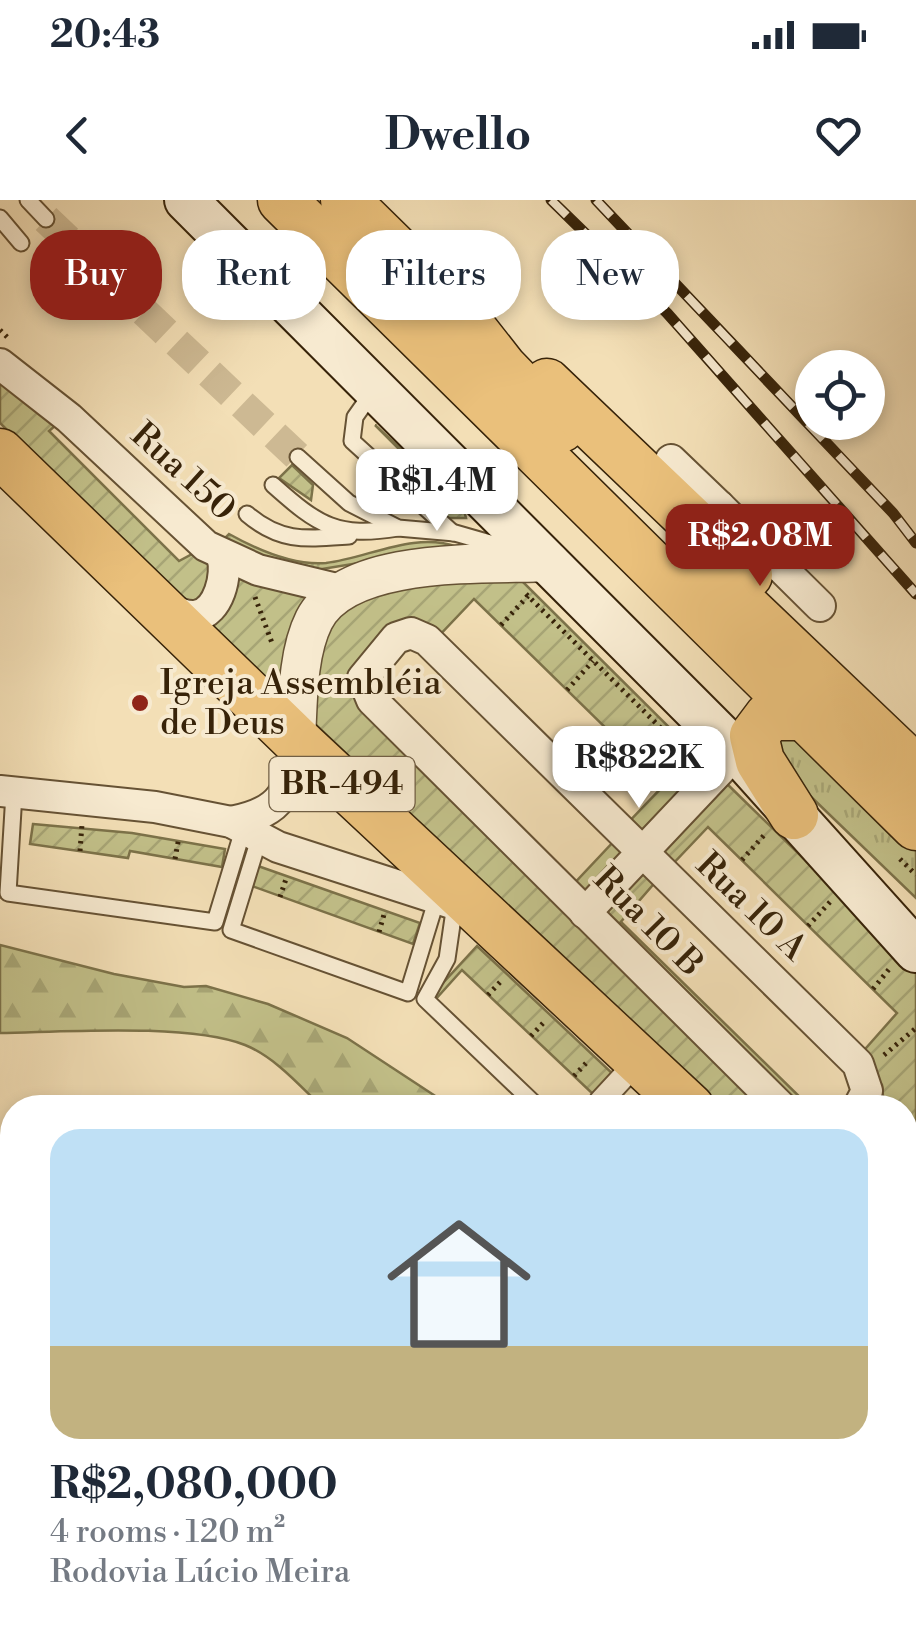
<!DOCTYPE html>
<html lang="en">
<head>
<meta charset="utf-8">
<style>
  body { margin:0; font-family:"Libre Bodoni",serif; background:#f6f6f7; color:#1f2937; height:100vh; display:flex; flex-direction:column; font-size:38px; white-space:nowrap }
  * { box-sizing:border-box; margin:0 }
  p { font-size:32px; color:#747a83 }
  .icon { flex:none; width:55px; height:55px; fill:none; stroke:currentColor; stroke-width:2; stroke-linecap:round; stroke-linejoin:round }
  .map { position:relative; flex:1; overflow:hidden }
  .side { position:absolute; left:0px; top:895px; width:918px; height:550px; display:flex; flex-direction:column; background:#fff; border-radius:40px 40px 0 0; box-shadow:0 5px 15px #0003 }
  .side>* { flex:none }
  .top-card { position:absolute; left:30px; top:30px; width:858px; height:90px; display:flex; gap:20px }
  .tools { position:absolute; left:795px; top:150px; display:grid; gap:20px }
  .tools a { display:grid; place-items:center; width:90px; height:90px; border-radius:50%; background:#fff; box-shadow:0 5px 15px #0003; font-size:50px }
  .price { position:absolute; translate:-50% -85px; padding:0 22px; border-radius:20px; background:#fff; color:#222; font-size:32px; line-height:65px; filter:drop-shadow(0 2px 5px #0008) }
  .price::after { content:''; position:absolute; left:50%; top:60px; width:30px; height:22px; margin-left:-15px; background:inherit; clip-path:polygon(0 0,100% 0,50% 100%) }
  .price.active { background:#8f2418; color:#fff }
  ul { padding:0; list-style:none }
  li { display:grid; align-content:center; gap:20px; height:530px; padding:0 50px }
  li+li { border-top:2px solid #e0e1e3 }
  li span { display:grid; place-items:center; height:310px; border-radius:30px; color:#555 }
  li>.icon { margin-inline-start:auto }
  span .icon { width:180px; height:180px; fill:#fffc; stroke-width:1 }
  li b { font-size:42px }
  .chip { padding:0 35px; border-radius:40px; background:#fff; box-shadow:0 5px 15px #0003; font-size:35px; line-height:90px }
  .chip.active { background:#8f2418; color:#fff }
  .status { display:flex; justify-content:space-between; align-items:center; height:70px; padding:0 50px; background:#fff; direction:ltr }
  .status svg { height:28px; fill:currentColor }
  header { display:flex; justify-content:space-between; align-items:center; height:130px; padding:0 50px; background:#fff; font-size:45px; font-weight:700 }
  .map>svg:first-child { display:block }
  .grass { fill:url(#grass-tufts); stroke:#7c7249; stroke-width:2.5 }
  .forest { fill:url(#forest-firs); stroke:#7c7249; stroke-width:2.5 }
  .garden { fill:url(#garden-furrows); stroke:#7c7249; stroke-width:2.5 }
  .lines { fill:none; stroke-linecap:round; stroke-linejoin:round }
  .minor-tunnel { stroke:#cdb993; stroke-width:30; stroke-dasharray:30 15; stroke-linecap:butt }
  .service-casing { stroke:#665234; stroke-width:19 }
  .pedestrian-casing { stroke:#665234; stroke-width:26 }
  .minor-casing { stroke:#665234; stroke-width:34 }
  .tertiary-casing { stroke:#665234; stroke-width:41 }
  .secondary-casing { stroke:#372309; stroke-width:46 }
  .primary-casing { stroke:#372309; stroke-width:51 }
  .path { stroke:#372309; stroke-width:5; stroke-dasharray:2.5 5; stroke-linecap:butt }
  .service { stroke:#f7ead0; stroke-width:15 }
  .pedestrian { stroke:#f7ead0; stroke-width:22 }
  .minor { stroke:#f7ead0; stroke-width:30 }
  .tertiary { stroke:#f7ead0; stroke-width:38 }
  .secondary { stroke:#f7ead0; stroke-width:42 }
  .primary { stroke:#eac07b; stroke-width:48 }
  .rail-casing { stroke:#372309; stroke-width:11 }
  .rail { stroke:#f7ead0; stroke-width:8; stroke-dasharray:22; stroke-linecap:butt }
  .poi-dot { fill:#8f2418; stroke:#f7ead0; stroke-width:4 }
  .labels { text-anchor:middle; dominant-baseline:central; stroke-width:8; stroke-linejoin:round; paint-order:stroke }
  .shield { fill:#f7ead0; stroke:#715f45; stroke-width:2.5 }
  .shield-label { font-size:32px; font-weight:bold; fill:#372309 }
  .street-label { font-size:35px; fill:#372309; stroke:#f7ead0 }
  .poi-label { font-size:35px; fill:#372309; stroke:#f7ead0; text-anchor:start }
</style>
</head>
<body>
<div class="status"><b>20:43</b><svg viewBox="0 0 49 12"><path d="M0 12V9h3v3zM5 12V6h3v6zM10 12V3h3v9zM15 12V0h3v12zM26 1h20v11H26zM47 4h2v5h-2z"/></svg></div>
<header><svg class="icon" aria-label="back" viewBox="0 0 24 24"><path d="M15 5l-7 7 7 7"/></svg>Dwello<svg class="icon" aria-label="heart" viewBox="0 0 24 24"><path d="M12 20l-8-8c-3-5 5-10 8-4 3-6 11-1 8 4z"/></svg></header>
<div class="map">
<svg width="916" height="1445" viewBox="0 0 916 1445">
  <defs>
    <pattern id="grass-tufts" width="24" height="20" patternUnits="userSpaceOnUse" patternTransform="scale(2.5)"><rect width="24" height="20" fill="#c2c089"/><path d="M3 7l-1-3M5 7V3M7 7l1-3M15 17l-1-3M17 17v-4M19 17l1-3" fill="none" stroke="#a7a575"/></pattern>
    <pattern id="forest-firs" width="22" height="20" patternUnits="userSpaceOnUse" patternTransform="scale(2.5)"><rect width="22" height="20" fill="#c2c089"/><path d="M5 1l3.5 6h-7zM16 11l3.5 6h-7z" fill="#a7a575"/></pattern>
    <pattern id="garden-furrows" width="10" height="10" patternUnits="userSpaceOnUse" patternTransform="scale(2.5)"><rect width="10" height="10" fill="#c2c089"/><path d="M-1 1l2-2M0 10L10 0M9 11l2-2" fill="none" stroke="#a7a575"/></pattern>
  </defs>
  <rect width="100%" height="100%" fill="#f3dfb6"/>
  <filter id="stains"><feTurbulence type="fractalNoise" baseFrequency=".002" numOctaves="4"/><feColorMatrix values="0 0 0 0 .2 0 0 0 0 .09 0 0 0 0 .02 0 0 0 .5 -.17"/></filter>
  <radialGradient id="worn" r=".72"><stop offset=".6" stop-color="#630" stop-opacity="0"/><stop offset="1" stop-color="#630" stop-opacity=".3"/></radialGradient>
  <g class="grass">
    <path d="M 229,334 C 256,349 294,366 326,363 C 368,358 415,331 457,347 L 316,370 L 267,358 L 224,339 Z"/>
    <path d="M 787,529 L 916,643 L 916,698 L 776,563 L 771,545 Z"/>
    <path d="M 621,722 L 810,907 L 791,907 L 612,732 Z"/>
  </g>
  <g class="forest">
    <path d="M 0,745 L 114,774 L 184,787 L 206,786 L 268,804 L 347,838 L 452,907 L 322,907 C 300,886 275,857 245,845 C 188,823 63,832 0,833 Z"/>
    <path d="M 559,1433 L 675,1432 L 676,1433 L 668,1445 L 552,1445 Z"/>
  </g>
  <g class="garden">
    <path d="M 0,181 L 56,225 L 49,231 L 179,361 L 196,352 L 217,364 L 200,403 L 184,405 L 0,223 Z"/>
    <path d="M 375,225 L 463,307 L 466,318 L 443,318 L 447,297 Z"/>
    <path d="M 292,265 L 313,285 L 311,300 L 279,278 Z"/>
    <path d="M 236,373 L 316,400 L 286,501 L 205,421 Z"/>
    <path d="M 416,377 L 522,381 L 707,565 L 636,640 L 623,628 L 664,585 L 474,399 L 434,441 L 416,427 L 358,469 L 770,907 L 719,907 L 315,524 L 318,448 L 347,402 Z"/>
    <path d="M 723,580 L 916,768 L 916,945 L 905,953 L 905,908 L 884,907 L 882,885 L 859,856 L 897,813 L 708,627 L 668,669 L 653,655 Z"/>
    <path d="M 33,624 L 132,633 L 225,649 L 222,667 L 130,651 L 128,658 L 30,644 Z"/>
    <path d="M 616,639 L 632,653 L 583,703 L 569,689 Z"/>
    <path d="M 258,666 L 420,723 L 413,744 L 252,686 Z"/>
    <path d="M 645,666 L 658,679 L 612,732 L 598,719 Z"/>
    <path d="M 477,746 L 614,875 L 595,896 L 462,770 L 435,800 L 431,796 Z"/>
  </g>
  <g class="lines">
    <path class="minor-tunnel" d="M 46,19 L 298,257"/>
    <g class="service-casing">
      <g id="service">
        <path d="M 28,0 L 46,19"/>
        <path d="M 0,18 L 21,43"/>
        <path d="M 372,193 L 355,217 L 352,241 L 453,333"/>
        <path d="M 298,257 L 349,303 L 398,328 L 455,333 L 518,351"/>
        <path d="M 273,285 C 319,326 337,338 398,328"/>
        <path d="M 247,314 C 281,343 307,339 349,336"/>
        <path d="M 14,593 L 8,693 L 215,722 L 243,630"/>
        <path d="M 259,639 L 231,730 L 408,793 L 437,698"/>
        <path d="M 455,704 L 447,759 L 425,799 L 539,908"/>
      </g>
    </g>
    <g class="pedestrian-casing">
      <g id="pedestrian">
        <path d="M 601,901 L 638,861"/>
        <path d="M 723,1432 L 738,1445"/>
      </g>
    </g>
    <g class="minor-casing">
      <g id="minor">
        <path d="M 0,164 L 69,218 L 206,346 L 258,370 L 341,390"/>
        <path d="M 671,260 L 719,306"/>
        <path d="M 701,329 L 719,306 L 820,406"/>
        <path d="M 164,407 C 173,411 185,417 195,416 C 219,413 228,374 222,356"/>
        <path d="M 0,591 L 155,607 L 231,622 L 278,647 L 464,707"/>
        <path d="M 231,622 C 284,612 291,591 296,540"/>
        <path d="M 585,713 L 737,552"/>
        <path d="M 782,908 L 372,500 L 363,478 L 396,438 L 411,433 L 427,440 L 858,864 L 867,891 L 858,908"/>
        <path d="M 0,980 L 12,979"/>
        <path d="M 0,1104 L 12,1124"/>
        <path d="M 216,1432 L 227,1445"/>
        <path d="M 0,1433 L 10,1445"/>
      </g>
    </g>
    <g class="tertiary-casing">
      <g id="tertiary">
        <path d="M 296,540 C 298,503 297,454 314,420 C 347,355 488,365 550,362"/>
        <path d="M 905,964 L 916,956"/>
      </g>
    </g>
    <g class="secondary-casing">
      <g id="secondary">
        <path d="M 186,0 L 737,552 L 916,751"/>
        <path d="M 905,1144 L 916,1161"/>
      </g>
    </g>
    <g class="primary-casing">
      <g id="primary">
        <path d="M 282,0 L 916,626"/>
        <path d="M 345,0 L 459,112 L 503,168 L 561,228"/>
        <path d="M 547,183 L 748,375"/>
        <path d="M 0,253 L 296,540 L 690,908"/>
        <path d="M 698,362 L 916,570"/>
        <path d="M 794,615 L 760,561 L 754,536 L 769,516 L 805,516"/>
        <path d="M 905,1057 L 916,1062"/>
      </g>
    </g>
    <g class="path">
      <path d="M 0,130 L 9,139"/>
      <path d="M 526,394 L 692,559"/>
      <path d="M 255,397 L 272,443"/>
      <path d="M 501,425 L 528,396"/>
      <path d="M 567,490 L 593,461"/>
      <path d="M 632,553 L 657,526"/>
      <path d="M 80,651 L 82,624"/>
      <path d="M 175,659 L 179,637"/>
      <path d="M 900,659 L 916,675"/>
      <path d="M 742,660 L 766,633"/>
      <path d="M 280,697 L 287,676"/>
      <path d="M 808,726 L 830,702"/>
      <path d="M 379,732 L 385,711"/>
      <path d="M 873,789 L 890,768"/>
      <path d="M 488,795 L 503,779"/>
      <path d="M 531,836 L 546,820"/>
      <path d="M 884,855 L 916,828"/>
      <path d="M 574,876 L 589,860"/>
      <path d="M 642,1445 L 651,1432"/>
    </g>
    <use href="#service" class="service"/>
    <use href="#pedestrian" class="pedestrian"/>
    <use href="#minor" class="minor"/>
    <use href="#tertiary" class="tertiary"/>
    <use href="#secondary" class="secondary"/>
    <use href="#primary" class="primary"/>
    <g class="rail-casing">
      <g id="rail">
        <path d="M 551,0 L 667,113 L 916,394"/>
        <path d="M 596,0 L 893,313 L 916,343"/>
      </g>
    </g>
    <use href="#rail" class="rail"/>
  </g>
  <circle class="poi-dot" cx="140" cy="503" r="10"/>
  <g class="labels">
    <rect class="shield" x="269.5" y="557" width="145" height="54" rx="8"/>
    <g class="shield-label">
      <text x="342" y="584">BR-494</text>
    </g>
    <g class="street-label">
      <text transform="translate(183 272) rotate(42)">Rua 150</text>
      <text transform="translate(751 707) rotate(44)">Rua 10 A</text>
      <text transform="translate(648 722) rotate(45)">Rua 10 B</text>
    </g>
    <g class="poi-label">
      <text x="160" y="483">Igreja Assembléia<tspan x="160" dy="40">de Deus</tspan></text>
    </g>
  </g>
  <rect width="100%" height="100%" filter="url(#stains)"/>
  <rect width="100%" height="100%" fill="url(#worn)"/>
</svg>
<div class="tools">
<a><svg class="icon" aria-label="locate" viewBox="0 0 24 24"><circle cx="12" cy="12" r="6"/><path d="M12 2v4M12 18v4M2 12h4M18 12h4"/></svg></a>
</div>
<b class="price" style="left:437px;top:334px">R$1.4M</b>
<b class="price active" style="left:760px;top:389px">R$2.08M</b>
<b class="price" style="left:639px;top:611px">R$822K</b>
<div class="top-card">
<a class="chip active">Buy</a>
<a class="chip">Rent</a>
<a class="chip">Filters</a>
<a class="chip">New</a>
</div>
<section class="side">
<ul>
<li><span style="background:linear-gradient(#bfe0f5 70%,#c2b280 0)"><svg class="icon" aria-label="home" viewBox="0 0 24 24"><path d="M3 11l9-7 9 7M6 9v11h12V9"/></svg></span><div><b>R$2,080,000</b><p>4 rooms · 120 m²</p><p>Rodovia Lúcio Meira</p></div></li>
</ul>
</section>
</div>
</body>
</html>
